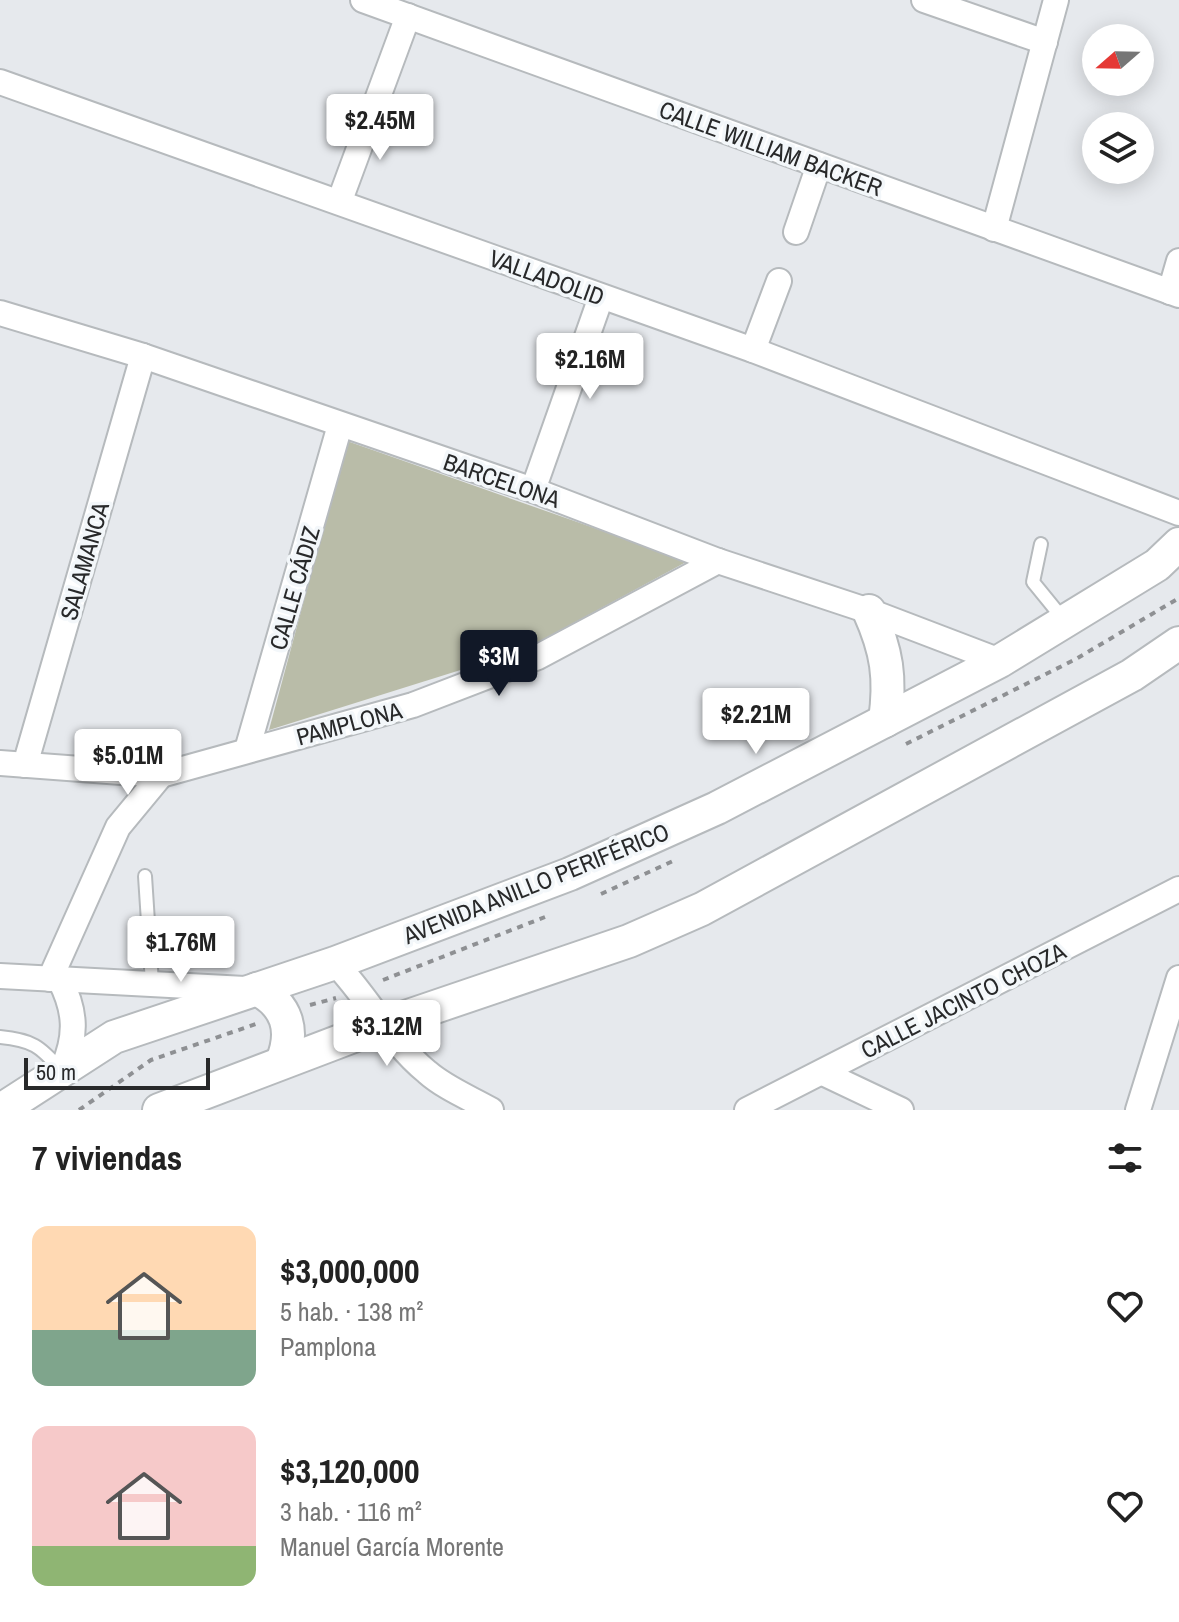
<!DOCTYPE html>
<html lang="es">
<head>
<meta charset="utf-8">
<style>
  body { margin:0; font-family:"Archivo Narrow",sans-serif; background:#f2f2f2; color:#222; height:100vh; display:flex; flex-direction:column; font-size:30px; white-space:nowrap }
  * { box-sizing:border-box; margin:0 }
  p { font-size:26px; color:#767676 }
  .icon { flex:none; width:44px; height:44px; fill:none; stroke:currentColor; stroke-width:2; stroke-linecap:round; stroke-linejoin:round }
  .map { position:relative; height:1110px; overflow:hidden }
  .panel { display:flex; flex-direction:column; background:#fff; flex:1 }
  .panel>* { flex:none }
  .needle { width:52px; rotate:250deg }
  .fabs { position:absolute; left:1082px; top:24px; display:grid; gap:16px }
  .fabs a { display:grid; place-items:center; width:72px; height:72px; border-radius:50%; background:#fff; box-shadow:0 4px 20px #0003; font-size:40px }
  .scale { position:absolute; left:24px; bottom:20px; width:186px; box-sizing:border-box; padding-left:8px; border:4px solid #28292a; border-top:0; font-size:22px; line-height:28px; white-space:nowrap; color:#28292a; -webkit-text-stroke:6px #f3f7fa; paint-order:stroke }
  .price { position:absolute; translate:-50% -68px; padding:0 18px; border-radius:8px; background:#fff; color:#222; font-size:26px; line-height:52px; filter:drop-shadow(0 2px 4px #0008) }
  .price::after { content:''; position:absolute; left:50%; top:48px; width:24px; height:18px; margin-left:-12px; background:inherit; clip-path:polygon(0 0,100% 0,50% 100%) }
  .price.on { background:#111827; color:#fff }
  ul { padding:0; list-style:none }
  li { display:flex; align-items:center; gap:24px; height:200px; padding:0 32px }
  li span { display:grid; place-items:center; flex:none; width:224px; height:160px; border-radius:16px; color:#555 }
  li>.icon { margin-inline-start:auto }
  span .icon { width:96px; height:96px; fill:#fffc; stroke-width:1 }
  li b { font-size:34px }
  h2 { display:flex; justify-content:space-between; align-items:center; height:96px; padding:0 32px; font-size:34px }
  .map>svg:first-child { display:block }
  .green { fill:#b9bca8 }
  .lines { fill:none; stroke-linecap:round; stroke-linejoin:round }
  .lane-casing { stroke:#b6babd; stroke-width:16 }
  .street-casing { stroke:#b6babd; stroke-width:28 }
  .secondary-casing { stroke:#b6babd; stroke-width:36 }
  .path { stroke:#8e9093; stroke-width:4; stroke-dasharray:6 6; stroke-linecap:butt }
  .lane { stroke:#fff; stroke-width:12 }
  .street { stroke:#fff; stroke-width:24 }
  .secondary { stroke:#fff; stroke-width:32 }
  .labels { text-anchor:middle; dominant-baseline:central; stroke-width:7; stroke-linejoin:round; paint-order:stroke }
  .street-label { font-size:24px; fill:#28292a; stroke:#f3f7fa }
</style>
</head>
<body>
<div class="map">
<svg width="1179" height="1110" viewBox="0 0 1179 1110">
  <rect width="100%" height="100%" fill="#e6e9ed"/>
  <path class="green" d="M 347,441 L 688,561 L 524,650 L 269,730 Z"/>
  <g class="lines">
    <g class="lane-casing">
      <g id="lane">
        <path d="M 1041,544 L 1033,582 L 1064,620"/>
        <path d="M 145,876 L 152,983"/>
        <path d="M 0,1037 C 32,1040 40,1046 61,1070"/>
      </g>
    </g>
    <g class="street-casing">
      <g id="street">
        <path d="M 363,0 L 1179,295"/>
        <path d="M 924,0 L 1045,42"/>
        <path d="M 0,82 L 753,350 L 1179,513"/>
        <path d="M 340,200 L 408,16"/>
        <path d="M 994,229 L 1056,0"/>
        <path d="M 796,232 L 819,165"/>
        <path d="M 1170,292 L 1179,261"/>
        <path d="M 0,313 L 143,356 L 533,490 L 718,561 L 869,611 L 1000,661"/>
        <path d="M 753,350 L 779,281"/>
        <path d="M 533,490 L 601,297"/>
        <path d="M 247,750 L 340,425"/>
        <path d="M 0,763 L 161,775 L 413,705 L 538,657 L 718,561"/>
        <path d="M 25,765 L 143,356"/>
        <path d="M 335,963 C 368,997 390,1042 427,1072 C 445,1088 470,1098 491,1110"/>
        <path d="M 0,976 L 245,989"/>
        <path d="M 50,979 L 118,827 L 161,775"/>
        <path d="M 60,980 C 76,1011 77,1036 63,1068"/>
        <path d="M 823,1073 L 901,1110"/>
        <path d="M 747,1110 L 1179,889"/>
        <path d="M 1138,1110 L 1179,978"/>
      </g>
    </g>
    <g class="secondary-casing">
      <g id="secondary">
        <path d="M 869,611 C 887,651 891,678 885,721"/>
        <path d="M 257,989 C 287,1005 295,1030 282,1062"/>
        <path d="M 1,1110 L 114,1037 L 335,963 L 570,874 L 717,808 L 1000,661 L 1157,565 L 1179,544"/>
        <path d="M 159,1110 L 385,1024 L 629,941 L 702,909 L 1132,675 L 1179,643"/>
      </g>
    </g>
    <g class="path">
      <path d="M 906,744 L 1076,659 L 1179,598"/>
      <path d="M 601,894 L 673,861"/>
      <path d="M 383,980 L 545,917"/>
      <path d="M 310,1005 L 336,998"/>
      <path d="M 79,1110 L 151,1060 L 256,1024"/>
    </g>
    <use href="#lane" class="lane"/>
    <use href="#street" class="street"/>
    <use href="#secondary" class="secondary"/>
  </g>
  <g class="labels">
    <g class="street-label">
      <text transform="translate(771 148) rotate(20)">CALLE WILLIAM BACKER</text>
      <text transform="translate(547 277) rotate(20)">VALLADOLID</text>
      <text transform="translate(502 480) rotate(19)">BARCELONA</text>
      <text transform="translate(84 561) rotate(-74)">SALAMANCA</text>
      <text transform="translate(294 588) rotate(-74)">CALLE CÁDIZ</text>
      <text transform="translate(349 723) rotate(-15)">PAMPLONA</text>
      <text transform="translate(536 883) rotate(-22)">AVENIDA ANILLO PERIFÉRICO</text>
      <text transform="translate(963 1000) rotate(-27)">CALLE JACINTO CHOZA</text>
    </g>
  </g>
</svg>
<div class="fabs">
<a><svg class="needle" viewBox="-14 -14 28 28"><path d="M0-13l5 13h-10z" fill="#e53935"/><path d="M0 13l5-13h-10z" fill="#767676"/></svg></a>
<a><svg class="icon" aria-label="layers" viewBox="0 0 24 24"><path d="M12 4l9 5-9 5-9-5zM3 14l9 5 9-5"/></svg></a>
</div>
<div class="scale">50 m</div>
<b class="price" style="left:380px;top:162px">$2.45M</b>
<b class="price" style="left:590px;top:401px">$2.16M</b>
<b class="price on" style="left:499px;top:698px">$3M</b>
<b class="price" style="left:756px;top:756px">$2.21M</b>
<b class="price" style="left:128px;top:797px">$5.01M</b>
<b class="price" style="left:181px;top:984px">$1.76M</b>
<b class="price" style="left:387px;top:1068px">$3.12M</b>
</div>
<section class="panel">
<h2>7 viviendas<svg class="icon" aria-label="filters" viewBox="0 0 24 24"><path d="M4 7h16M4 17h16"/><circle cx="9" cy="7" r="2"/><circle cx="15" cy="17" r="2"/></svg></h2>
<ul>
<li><span style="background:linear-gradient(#ffd9b3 65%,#7fa58c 0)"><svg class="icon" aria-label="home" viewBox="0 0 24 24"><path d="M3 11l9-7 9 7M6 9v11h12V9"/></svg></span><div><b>$3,000,000</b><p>5 hab. · 138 m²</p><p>Pamplona</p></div><svg class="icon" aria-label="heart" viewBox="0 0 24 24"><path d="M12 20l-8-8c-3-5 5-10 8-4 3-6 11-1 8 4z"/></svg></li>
<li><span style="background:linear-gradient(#f6c9c9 75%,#8fb573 0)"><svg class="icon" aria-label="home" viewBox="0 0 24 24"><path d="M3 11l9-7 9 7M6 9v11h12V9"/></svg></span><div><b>$3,120,000</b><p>3 hab. · 116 m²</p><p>Manuel García Morente</p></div><svg class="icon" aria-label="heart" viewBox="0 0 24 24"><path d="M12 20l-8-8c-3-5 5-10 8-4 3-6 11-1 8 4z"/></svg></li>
</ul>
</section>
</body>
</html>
